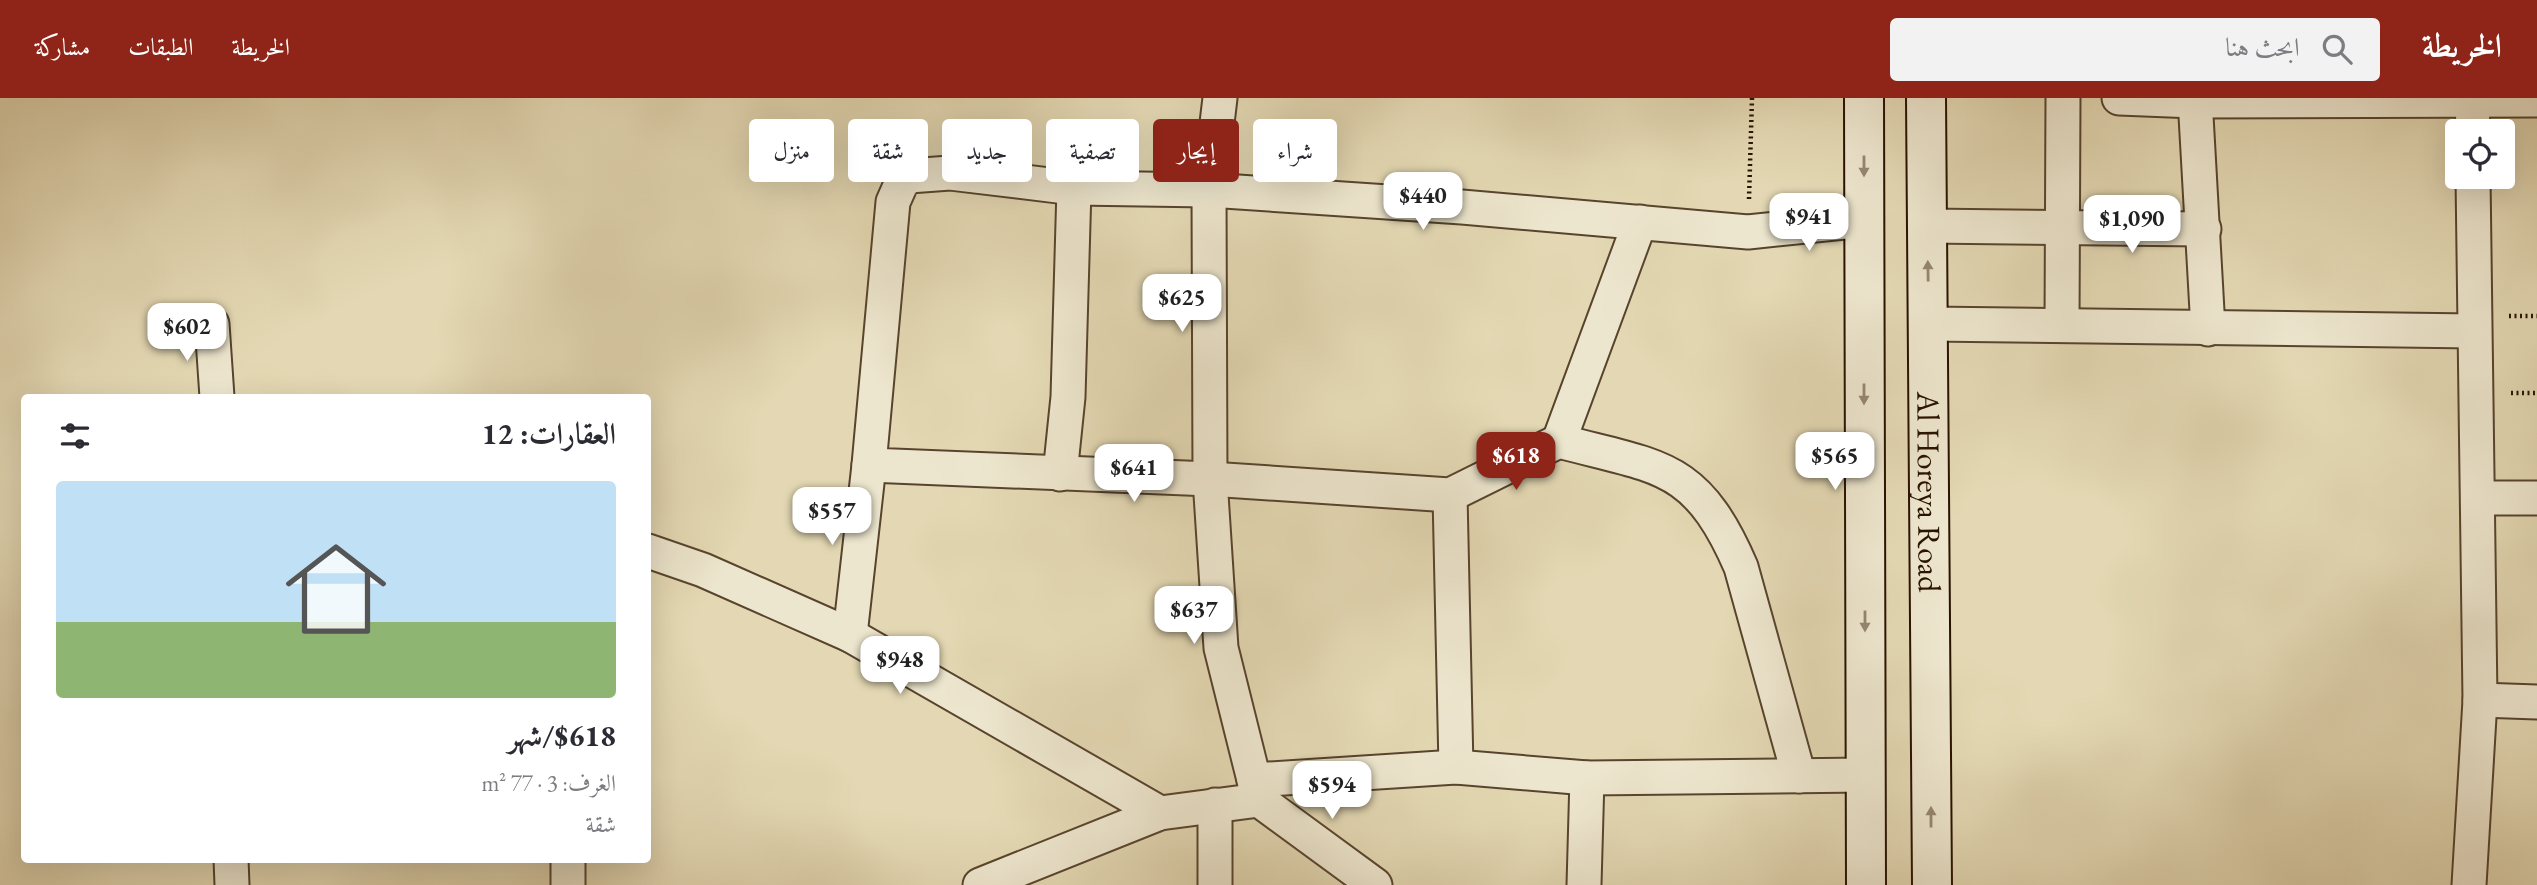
<!DOCTYPE html>
<html lang="ar">
<head>
<meta charset="utf-8">
<style>
  body { margin:0; font-family:"EB Garamond",Amiri,serif; background:#f2f2f3; color:#2b2b33; direction:rtl; height:100vh; display:flex; flex-direction:column; font-size:26px; white-space:nowrap }
  * { box-sizing:border-box; margin:0 }
  p { font-size:23px; color:#7c7c81 }
  .icon { flex:none; width:38px; height:38px; fill:none; stroke:currentColor; stroke-width:2; stroke-linecap:round; stroke-linejoin:round }
  .map { position:relative; flex:1; overflow:hidden; direction:ltr }
  .details { position:absolute; left:21px; top:296px; width:630px; height:469px; display:flex; flex-direction:column; background:#fff; border-radius:7px; box-shadow:0 7px 28px #0002; direction:rtl }
  .details>* { flex:none }
  .guide { position:absolute; left:672px; top:21px; width:665px; height:63px; direction:rtl; display:flex; gap:14px }
  .buttons { position:absolute; left:2445px; top:21px; display:grid; gap:14px }
  .buttons a { display:grid; place-items:center; width:70px; height:70px; border-radius:7px; background:#fff; box-shadow:0 7px 28px #0002; font-size:35px }
  .price { position:absolute; translate:-50% -60px; padding:0 16px; border-radius:14px; background:#fff; color:#222; font-size:23px; line-height:46px; filter:drop-shadow(0 2px 4px #0008) }
  .price::after { content:''; position:absolute; left:50%; top:42px; width:21px; height:16px; margin-left:-10px; background:inherit; clip-path:polygon(0 0,100% 0,50% 100%) }
  .price.current { background:#8f2418; color:#fff }
  ul { padding:0; list-style:none }
  li { display:grid; align-content:center; gap:14px; height:371px; padding:0 35px }
  li+li { border-top:2px solid #e1e1e2 }
  li span { display:grid; place-items:center; height:217px; border-radius:7px; color:#555 }
  li>.icon { margin-inline-start:auto }
  span .icon { width:126px; height:126px; fill:#fffc; stroke-width:1 }
  li b { font-size:30px }
  h2 { display:flex; justify-content:space-between; align-items:center; height:84px; padding:0 35px; font-size:30px }
  .chip { padding:0 24px; border-radius:7px; background:#fff; box-shadow:0 7px 28px #0002; font-size:24px; line-height:63px }
  .chip.current { background:#8f2418; color:#fff }
  header { display:flex; align-items:center; gap:42px; box-sizing:border-box; height:98px; padding:0 35px; background:#8f2418; color:#fff }
  header strong { font-size:33px }
  nav { display:flex; gap:38px; margin-inline-start:auto; font-size:24px }
  .search { width:490px; height:63px; background:#f2f2f3; display:flex; align-items:center; gap:18px; box-sizing:border-box; padding:0 24px; border-radius:7px; color:#7c7c81; font-size:26px }
  .map>svg:first-child { display:block }
  .lines { fill:none; stroke-linecap:round; stroke-linejoin:round }
  .minor-casing { stroke:#58442d; stroke-width:37 }
  .secondary-casing { stroke:#291200; stroke-width:42 }
  .path { stroke:#291200; stroke-width:4.5; stroke-dasharray:2 3.5; stroke-linecap:butt }
  .minor { stroke:#ede6ce; stroke-width:33 }
  .secondary { stroke:#ede6ce; stroke-width:38 }
  .oneway { fill:#958771 }
  .labels { text-anchor:middle; dominant-baseline:central; stroke-width:5; stroke-linejoin:round; paint-order:stroke }
  .street-label { font-size:32px; fill:#291200; stroke:#ede6ce }
</style>
</head>
<body>
<header>
<strong>الخريطة</strong>
<div class="search"><svg class="icon" aria-label="search" viewBox="0 0 24 24"><circle cx="10" cy="10" r="6"/><path d="M15 15l6 6"/></svg>ابحث هنا</div>
<nav><a>الخريطة</a><a>الطبقات</a><a>مشاركة</a></nav>
</header>
<div class="map">
<svg width="2537" height="787" viewBox="0 0 2537 787">
  <rect width="100%" height="100%" fill="#e3d8b3"/>
  <filter id="stains"><feTurbulence type="fractalNoise" baseFrequency=".00286" numOctaves="4"/><feColorMatrix values="0 0 0 0 .2 0 0 0 0 .09 0 0 0 0 .02 0 0 0 .5 -.17"/></filter>
  <radialGradient id="worn" r=".72"><stop offset=".6" stop-color="#630" stop-opacity="0"/><stop offset="1" stop-color="#630" stop-opacity=".3"/></radialGradient>
  <g class="lines">
    <g class="minor-casing">
      <g id="minor">
        <path d="M 1220,0 L 1209,92 L 1210,381 L 1221,550 L 1259,702 L 1375,787"/>
        <path d="M 2119,0 L 2195,3 L 2537,2"/>
        <path d="M 2195,0 L 2208,231"/>
        <path d="M 2472,0 L 2473,33"/>
        <path d="M 1927,128 L 2204,131"/>
        <path d="M 212,226 L 217,299"/>
        <path d="M 1929,226 L 2474,233"/>
        <path d="M 2062,227 L 2063,0"/>
        <path d="M 1559,343 L 1640,124"/>
        <path d="M 1060,376 L 1068,299 L 1074,90"/>
        <path d="M 1450,397 L 1456,669 L 1587,680 L 1865,677"/>
        <path d="M 2479,400 L 2537,400"/>
        <path d="M 648,453 L 703,472 L 850,537 L 1160,715"/>
        <path d="M 850,537 L 869,367"/>
        <path d="M 2480,602 L 2537,604"/>
        <path d="M 1799,678 L 1741,469 C 1696,365 1660,370 1559,343 L 1450,397 L 1210,381 L 869,367 L 893,104 L 901,86 L 909,78 L 950,75 L 1074,90 L 1209,92 L 1462,109 L 1748,134 L 1864,122"/>
        <path d="M 1254,682 L 1456,669"/>
        <path d="M 1215,707 L 1215,787"/>
        <path d="M 231,761 L 232,787"/>
        <path d="M 568,787 L 568,761"/>
        <path d="M 980,787 L 1160,715 L 1259,702"/>
        <path d="M 1584,787 L 1587,680"/>
        <path d="M 2469,787 L 2480,602 L 2473,79"/>
      </g>
    </g>
    <g class="secondary-casing">
      <g id="secondary">
        <path d="M 1864,0 L 1866,787"/>
        <path id="s1" d="M 1926,0 L 1932,787"/>
      </g>
    </g>
    <g class="path">
      <path d="M 1749,101 L 1752,0"/>
      <path d="M 2509,218 L 2537,218"/>
      <path d="M 2511,295 L 2537,295"/>
    </g>
    <use href="#minor" class="minor"/>
    <use href="#secondary" class="secondary"/>
  </g>
  <defs><path id="oneway-solid" d="M-6-.8H1V-3.2L6.5 0L1 3.2V.8H-6Z" transform="scale(1.75)"/></defs>
  <g class="oneway">
    <use href="#oneway-solid" transform="translate(1864 68) rotate(90)"/>
    <use href="#oneway-solid" transform="translate(1928 173) rotate(-91)"/>
    <use href="#oneway-solid" transform="translate(1864 296) rotate(90)"/>
    <use href="#oneway-solid" transform="translate(1865 523) rotate(90)"/>
    <use href="#oneway-solid" transform="translate(1931 719) rotate(-90)"/>
  </g>
  <g class="labels">
    <g class="street-label">
      <text stroke="none"><textPath href="#s1" startOffset="394">Al Horeya Road</textPath></text>
    </g>
  </g>
  <rect width="100%" height="100%" filter="url(#stains)"/>
  <rect width="100%" height="100%" fill="url(#worn)"/>
</svg>
<div class="buttons">
<a><svg class="icon" aria-label="locate" viewBox="0 0 24 24"><circle cx="12" cy="12" r="6"/><path d="M12 2v4M12 18v4M2 12h4M18 12h4"/></svg></a>
</div>
<b class="price" style="left:1423px;top:134px">$440</b>
<b class="price" style="left:1809px;top:155px">$941</b>
<b class="price" style="left:2132px;top:157px">$1,090</b>
<b class="price" style="left:1182px;top:236px">$625</b>
<b class="price" style="left:187px;top:265px">$602</b>
<b class="price current" style="left:1516px;top:394px">$618</b>
<b class="price" style="left:1835px;top:394px">$565</b>
<b class="price" style="left:1134px;top:406px">$641</b>
<b class="price" style="left:832px;top:449px">$557</b>
<b class="price" style="left:1194px;top:548px">$637</b>
<b class="price" style="left:900px;top:598px">$948</b>
<b class="price" style="left:1332px;top:723px">$594</b>
<div class="guide">
<a class="chip">شراء</a>
<a class="chip current">إيجار</a>
<a class="chip">تصفية</a>
<a class="chip">جديد</a>
<a class="chip">شقة</a>
<a class="chip">منزل</a>
</div>
<section class="details">
<h2>العقارات: 12<svg class="icon" aria-label="filters" viewBox="0 0 24 24"><path d="M4 7h16M4 17h16"/><circle cx="9" cy="7" r="2"/><circle cx="15" cy="17" r="2"/></svg></h2>
<ul>
<li><span style="background:linear-gradient(#bfe0f5 65%,#8fb573 0)"><svg class="icon" aria-label="home" viewBox="0 0 24 24"><path d="M3 11l9-7 9 7M6 9v11h12V9"/></svg></span><div><b>$618/شهر</b><p>الغرف: 3 · 77 m²</p><p>شقة</p></div></li>
</ul>
</section>
</div>
</body>
</html>
